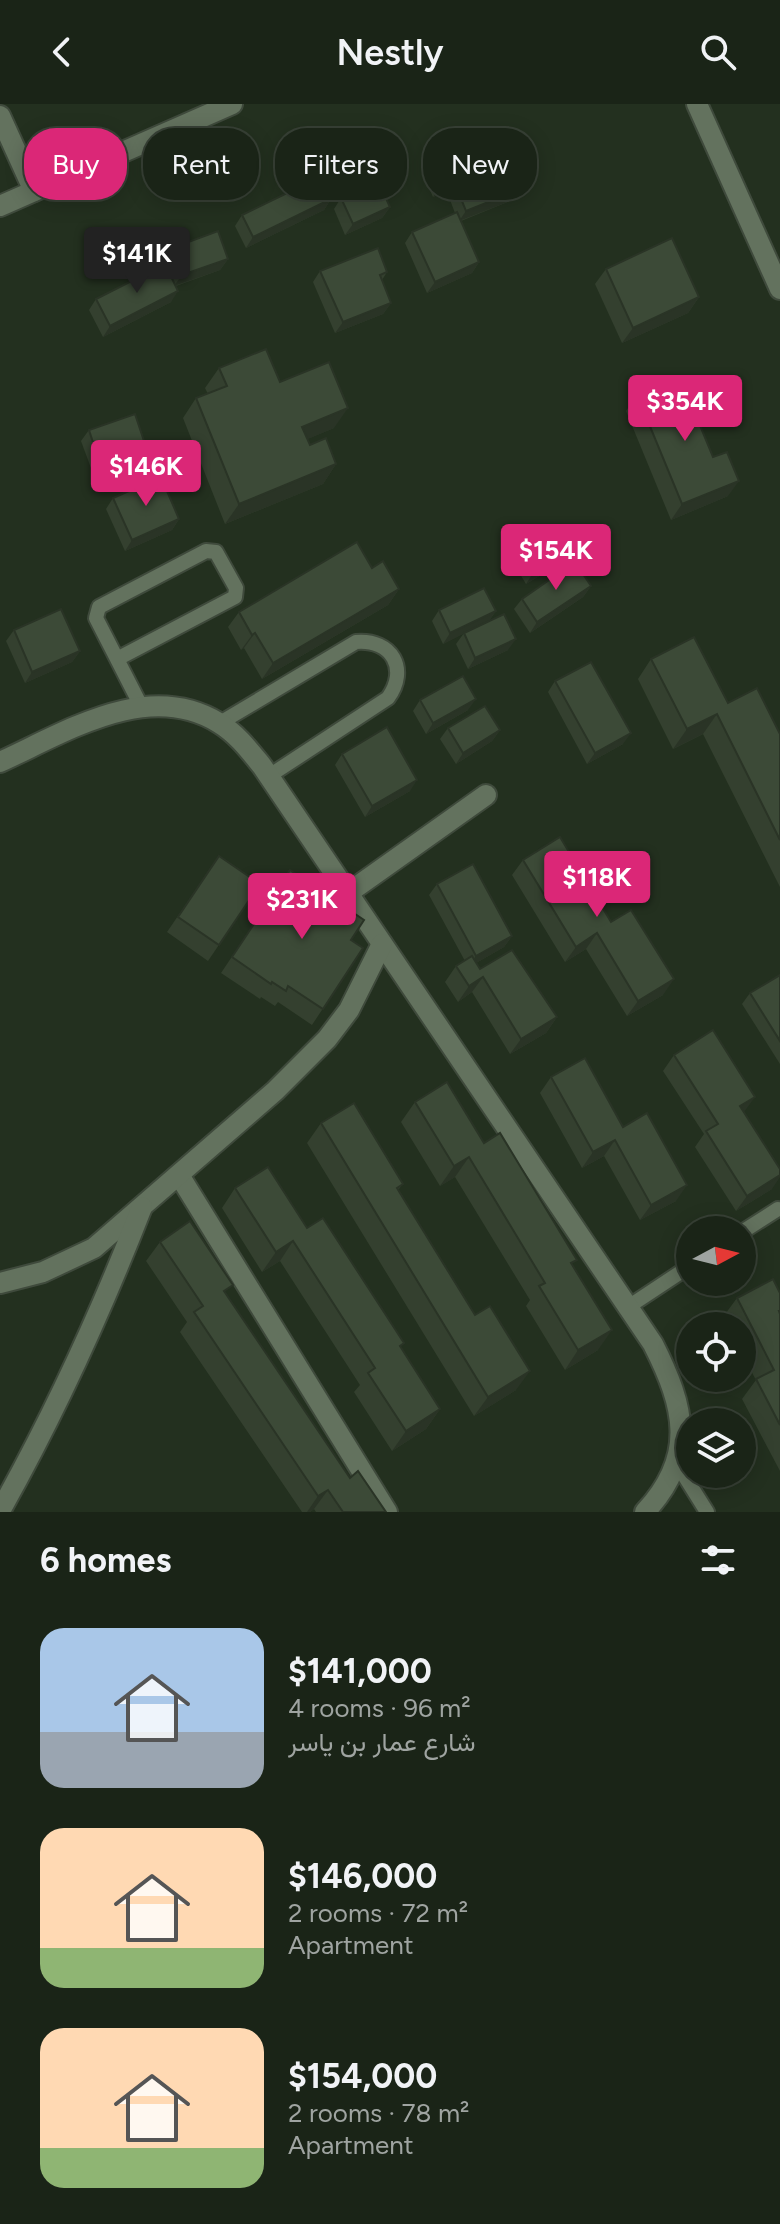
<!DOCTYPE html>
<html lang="en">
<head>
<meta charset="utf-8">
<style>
  body { margin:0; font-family:Figtree,Vazirmatn,sans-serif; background:#232c20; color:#f1f3f6; height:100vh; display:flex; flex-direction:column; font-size:30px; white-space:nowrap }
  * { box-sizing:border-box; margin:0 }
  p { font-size:26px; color:#9fa4a1 }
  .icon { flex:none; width:44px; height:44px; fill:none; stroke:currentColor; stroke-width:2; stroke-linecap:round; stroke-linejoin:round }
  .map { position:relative; height:1408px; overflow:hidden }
  .side { display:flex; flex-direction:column; background:#1a2417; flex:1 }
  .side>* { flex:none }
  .banner { position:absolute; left:24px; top:24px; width:732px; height:72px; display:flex; gap:16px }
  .needle { width:52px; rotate:83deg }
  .tools { position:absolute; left:676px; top:1112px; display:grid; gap:16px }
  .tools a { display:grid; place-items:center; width:80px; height:80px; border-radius:50%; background:#1a2417; box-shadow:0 4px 20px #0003,0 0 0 2px #384136; font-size:40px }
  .price { position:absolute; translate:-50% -68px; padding:0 18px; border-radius:8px; background:#db2777; color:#fff; font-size:26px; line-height:52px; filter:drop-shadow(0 2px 4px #0008) }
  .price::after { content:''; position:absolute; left:50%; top:48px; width:24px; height:18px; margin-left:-12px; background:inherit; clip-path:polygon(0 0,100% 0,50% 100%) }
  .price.on { background:#222; color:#fff }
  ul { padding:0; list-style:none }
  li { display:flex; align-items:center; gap:24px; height:200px; padding:0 40px }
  li span { display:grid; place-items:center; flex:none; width:224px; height:160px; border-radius:24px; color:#555 }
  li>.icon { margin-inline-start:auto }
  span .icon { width:96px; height:96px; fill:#fffc; stroke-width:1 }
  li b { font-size:34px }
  h2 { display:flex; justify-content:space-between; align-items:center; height:96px; padding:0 40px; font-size:34px }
  .chip { padding:0 28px; border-radius:32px; background:#1a2417; box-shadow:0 4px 20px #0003,0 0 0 2px #384136; font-size:28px; line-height:72px }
  .chip.on { background:#db2777; color:#fff }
  header { display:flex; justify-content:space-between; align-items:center; height:104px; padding:0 40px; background:#1a2417; font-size:36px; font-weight:600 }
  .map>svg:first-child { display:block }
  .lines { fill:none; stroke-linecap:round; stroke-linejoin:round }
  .service-casing { stroke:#3f4a3c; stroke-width:18 }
  .minor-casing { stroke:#3f4a3c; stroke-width:24 }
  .tertiary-casing { stroke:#3f4a3c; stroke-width:24 }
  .service { stroke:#63725e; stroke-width:14 }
  .minor { stroke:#63725e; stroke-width:20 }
  .tertiary { stroke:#63725e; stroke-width:20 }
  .wall { fill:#34402f }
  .shaded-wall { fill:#2a3426 }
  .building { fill:#3c4a37; stroke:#2a3426; stroke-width:2 }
</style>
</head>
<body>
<header><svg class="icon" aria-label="back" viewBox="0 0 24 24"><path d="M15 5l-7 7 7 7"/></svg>Nestly<svg class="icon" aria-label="search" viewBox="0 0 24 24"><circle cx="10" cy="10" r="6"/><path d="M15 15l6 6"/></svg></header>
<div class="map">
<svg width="780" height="1408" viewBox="0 0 780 1408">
  <rect width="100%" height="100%" fill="#23301f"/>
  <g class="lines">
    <g class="service-casing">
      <g id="service">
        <path d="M 117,555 L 96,514 L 99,503 L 206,447 L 216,448 L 236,484 L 235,493 L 117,555 L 141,602"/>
        <path d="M 220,619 L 356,538 C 392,535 409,565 388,594 L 269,672"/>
        <path d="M 742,1128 L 778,1105"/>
        <path d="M 628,1203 L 690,1162"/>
        <path d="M 677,1360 L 707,1408"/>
      </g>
    </g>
    <g class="minor-casing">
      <g id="minor">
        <path d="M 697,0 L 780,185"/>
        <path d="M 0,12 L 34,87"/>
        <path d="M 0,658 C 66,628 148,575 219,619 C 237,630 249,646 262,662 L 653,1240 C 685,1303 697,1352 645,1408"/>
        <path d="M 348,789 L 486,691"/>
        <path d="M 179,1071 L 387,1408"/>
        <path d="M 0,1179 L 43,1168 L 94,1144 L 275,987 L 327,935 L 349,906 L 382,840"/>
        <path d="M 0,1407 C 55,1309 101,1208 142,1103"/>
      </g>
    </g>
    <g class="tertiary-casing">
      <path id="tertiary" d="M 0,102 L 232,0"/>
    </g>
    <use href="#service" class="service"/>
    <use href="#minor" class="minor"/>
    <use href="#tertiary" class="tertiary"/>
  </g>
  <g class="wall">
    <path d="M 432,62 L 486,69 L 515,95 L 461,117 L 479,158 L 472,169 L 427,189 L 405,139 L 412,128 L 455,109 L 447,88 L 433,93 L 424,72 Z"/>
    <path d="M 341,94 L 390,103 L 382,114 L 345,131 L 334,105 Z"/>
    <path d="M 331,95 L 324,106 L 246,144 L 235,122 L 242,111 Z"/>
    <path d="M 172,144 L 228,155 L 220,166 L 176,182 L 171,198 L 103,233 L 89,206 L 96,195 L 169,169 L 164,155 Z"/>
    <path d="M 606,165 L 699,193 L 688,209 L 622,239 L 595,180 Z"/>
    <path d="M 320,167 L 387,168 L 382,176 L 391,199 L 383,210 L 335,229 L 313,178 Z"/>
    <path d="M 219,264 L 280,278 L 334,324 L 307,335 L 310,341 L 336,360 L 323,380 L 225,420 L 183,314 L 196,294 L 208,290 L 205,284 Z"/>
    <path d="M 637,291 L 728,392 L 671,416 L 626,307 Z"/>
    <path d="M 89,326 L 137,348 L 91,364 L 81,337 Z"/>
    <path d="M 113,394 L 179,415 L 172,426 L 125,447 L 106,405 Z"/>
    <path d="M 521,449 L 567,449 L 559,460 L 526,480 L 514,460 Z"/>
    <path d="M 372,464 L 399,485 L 388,501 L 262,575 L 244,544 L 241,546 L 228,523 L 239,508 Z"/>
    <path d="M 591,482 L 583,493 L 530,529 L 514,505 L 522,495 Z"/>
    <path d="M 439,506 L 496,507 L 488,518 L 508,546 L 468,565 L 456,540 L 464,529 L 443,540 L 432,517 Z"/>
    <path d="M 14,526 L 80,547 L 72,558 L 25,579 L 6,537 Z"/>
    <path d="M 651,555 L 780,630 L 780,783 L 703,630 L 673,645 L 638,575 Z"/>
    <path d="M 555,577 L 623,640 L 587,660 L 548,588 Z"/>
    <path d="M 420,596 L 468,606 L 426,630 L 413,607 Z"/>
    <path d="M 448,624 L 500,626 L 492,637 L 456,660 L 440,635 Z"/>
    <path d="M 342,650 L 410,687 L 365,713 L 335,661 Z"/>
    <path d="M 219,752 L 260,780 L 208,857 L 167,828 Z"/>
    <path d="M 523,756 L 611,818 L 663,891 L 627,912 L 586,845 L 565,858 L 512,771 Z"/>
    <path d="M 290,766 L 351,836 L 363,844 L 312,921 L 278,898 L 275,902 L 261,893 L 260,895 L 221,869 Z"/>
    <path d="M 437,780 L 512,832 L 504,843 L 476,859 L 480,865 L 557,913 L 546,929 L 510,950 L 472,888 L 458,898 L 445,878 L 456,862 L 465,857 L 429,791 Z"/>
    <path d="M 780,871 L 780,960 L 742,900 L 750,889 Z"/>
    <path d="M 674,951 L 772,1085 L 736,1107 L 695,1043 L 704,1030 L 663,967 Z"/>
    <path d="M 551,973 L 623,1023 L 676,1097 L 640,1116 L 604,1052 L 582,1064 L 540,989 Z"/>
    <path d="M 415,998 L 484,1039 L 573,1162 L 598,1246 L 565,1266 L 526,1202 L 530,1196 L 455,1073 L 440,1082 L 401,1018 Z"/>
    <path d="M 321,1019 L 403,1080 L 398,1086 L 475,1211 L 516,1286 L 474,1312 L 307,1039 Z"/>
    <path d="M 235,1084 L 307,1124 L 401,1244 L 440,1305 L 426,1325 L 392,1347 L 354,1288 L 360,1281 L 280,1157 L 262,1168 L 222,1104 Z"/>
    <path d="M 160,1138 L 226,1190 L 350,1374 L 386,1408 L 316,1408 L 314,1405 L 310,1408 L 302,1408 L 180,1228 L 187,1218 L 146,1157 Z"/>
    <path d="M 780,1189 L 780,1367 L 742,1295 L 756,1276 L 742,1250 L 742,1222 L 727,1222 L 723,1213 L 737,1194 Z"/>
  </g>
  <g class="shaded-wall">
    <path d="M 454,77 L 447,88 L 433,93 L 440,82 Z"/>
    <path d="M 523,84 L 515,95 L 459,117 L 466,107 Z"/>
    <path d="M 331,95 L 324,106 L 246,144 L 253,133 Z"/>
    <path d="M 390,103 L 382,114 L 345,131 L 353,120 Z"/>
    <path d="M 228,155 L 220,166 L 174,182 L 182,171 Z"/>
    <path d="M 479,158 L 472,169 L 427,189 L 435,178 Z"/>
    <path d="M 178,187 L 171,198 L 103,233 L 110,222 Z"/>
    <path d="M 699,193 L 688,209 L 622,239 L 633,224 Z"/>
    <path d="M 391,199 L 383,210 L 335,229 L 343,218 Z"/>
    <path d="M 348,304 L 334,324 L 289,343 L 302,323 Z"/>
    <path d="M 144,337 L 137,348 L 91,364 L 98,354 Z"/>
    <path d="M 336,360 L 323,380 L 225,420 L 239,400 Z"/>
    <path d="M 739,377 L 728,392 L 671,416 L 682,400 Z"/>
    <path d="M 179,415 L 172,426 L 125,447 L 132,436 Z"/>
    <path d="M 567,449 L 559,460 L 526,480 L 533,469 Z"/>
    <path d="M 591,482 L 583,493 L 530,529 L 537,518 Z"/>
    <path d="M 399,485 L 388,501 L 262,575 L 273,559 Z"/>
    <path d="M 496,507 L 488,518 L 443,540 L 450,529 Z"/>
    <path d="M 255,529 L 244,544 L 241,546 L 252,531 Z"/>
    <path d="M 516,535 L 508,546 L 468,565 L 475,554 Z"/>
    <path d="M 80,547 L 72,558 L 25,579 L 32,568 Z"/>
    <path d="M 476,595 L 468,606 L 426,630 L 433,619 Z"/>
    <path d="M 717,610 L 703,630 L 673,645 L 687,625 Z"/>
    <path d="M 500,626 L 492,637 L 456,660 L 463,649 Z"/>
    <path d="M 631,629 L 623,640 L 587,660 L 595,649 Z"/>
    <path d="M 417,676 L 410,687 L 365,713 L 372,702 Z"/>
    <path d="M 597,829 L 586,845 L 565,858 L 576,843 Z"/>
    <path d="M 512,832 L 504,843 L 469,863 L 476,852 Z"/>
    <path d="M 483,873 L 472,888 L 458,898 L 469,882 Z"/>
    <path d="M 674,875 L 663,891 L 627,912 L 638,897 Z"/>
    <path d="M 557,913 L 546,929 L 510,950 L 521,935 Z"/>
    <path d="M 755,993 L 744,1008 L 740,1002 Z"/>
    <path d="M 615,1036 L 604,1052 L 582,1064 L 593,1048 Z"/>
    <path d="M 469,1053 L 455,1073 L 440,1082 L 454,1062 Z"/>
    <path d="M 780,1071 L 780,1073 L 772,1085 L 736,1107 L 747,1092 Z"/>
    <path d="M 687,1081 L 676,1097 L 640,1116 L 651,1101 Z"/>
    <path d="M 293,1137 L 280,1157 L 262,1168 L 276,1148 Z"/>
    <path d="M 612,1226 L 598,1246 L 565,1266 L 578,1246 Z"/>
    <path d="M 530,1267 L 516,1286 L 474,1312 L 488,1293 Z"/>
    <path d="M 440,1305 L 426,1325 L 392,1347 L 406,1327 Z"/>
    <path d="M 328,1386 L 314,1405 L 310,1408 L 307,1408 L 318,1392 Z"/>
  </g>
  <g class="building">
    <path d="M 476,44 L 486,69 L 513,58 L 523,84 L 466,107 L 454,77 L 440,82 L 432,62 Z"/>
    <path d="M 320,73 L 331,95 L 253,133 L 242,111 Z"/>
    <path d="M 378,77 L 390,103 L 353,120 L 341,94 Z"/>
    <path d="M 457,108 L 479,158 L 435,178 L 412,128 Z"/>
    <path d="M 218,127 L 228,155 L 182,171 L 172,144 Z"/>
    <path d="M 672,134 L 699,193 L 633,224 L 606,165 Z"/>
    <path d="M 378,144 L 387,168 L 380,171 L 391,199 L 343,218 L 320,167 Z"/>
    <path d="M 165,160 L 178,187 L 110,222 L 96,195 Z"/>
    <path d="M 266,245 L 280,278 L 329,258 L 348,304 L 302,323 L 310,341 L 326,334 L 336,360 L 239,400 L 196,294 L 227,282 L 219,264 Z"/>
    <path d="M 680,273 L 713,353 L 727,348 L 739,377 L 682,400 L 637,291 Z"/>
    <path d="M 135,310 L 144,337 L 98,354 L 89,326 Z"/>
    <path d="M 161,373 L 179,415 L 132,436 L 113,394 Z"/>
    <path d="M 555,428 L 567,449 L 533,469 L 521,449 Z"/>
    <path d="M 357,438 L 372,464 L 383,457 L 399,485 L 273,559 L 255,529 L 252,531 L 239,508 Z"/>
    <path d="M 575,458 L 591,482 L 537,518 L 522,495 Z"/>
    <path d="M 484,484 L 496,507 L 450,529 L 439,506 Z"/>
    <path d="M 61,505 L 80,547 L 32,568 L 14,526 Z"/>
    <path d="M 504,510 L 516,535 L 475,554 L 464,529 Z"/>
    <path d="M 694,533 L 728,599 L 757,584 L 780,630 L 780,736 L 717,610 L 687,625 L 651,555 Z"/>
    <path d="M 591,558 L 631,629 L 595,649 L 555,577 Z"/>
    <path d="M 463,572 L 476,595 L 433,619 L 420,596 Z"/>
    <path d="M 485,602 L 500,626 L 463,649 L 448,624 Z"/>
    <path d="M 387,623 L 417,676 L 372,702 L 342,650 Z"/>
    <path d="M 560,733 L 611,818 L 631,806 L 674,875 L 638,897 L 597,829 L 576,843 L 523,756 Z"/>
    <path d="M 219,752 L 260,780 L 219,841 L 178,813 Z"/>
    <path d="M 473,760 L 512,832 L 476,852 L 437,780 Z"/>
    <path d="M 290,766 L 364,816 L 351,836 L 363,844 L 323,905 L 288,882 L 286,887 L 272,878 L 271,880 L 232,853 Z"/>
    <path d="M 512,846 L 557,913 L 521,935 L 483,873 L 469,882 L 456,862 L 472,852 L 480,865 Z"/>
    <path d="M 780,871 L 780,937 L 750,889 Z"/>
    <path d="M 713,926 L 755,993 L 740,1002 L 780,1065 L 780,1071 L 747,1092 L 706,1027 L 718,1020 L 674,951 Z"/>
    <path d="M 585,954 L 623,1023 L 647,1009 L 687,1081 L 651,1101 L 615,1036 L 593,1048 L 551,973 Z"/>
    <path d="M 447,978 L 484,1039 L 500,1029 L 577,1156 L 571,1159 L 612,1226 L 578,1246 L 539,1182 L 545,1179 L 469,1053 L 454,1062 L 415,998 Z"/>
    <path d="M 354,999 L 403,1080 L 397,1084 L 475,1211 L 490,1202 L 530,1267 L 488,1293 L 321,1019 Z"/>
    <path d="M 268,1063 L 307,1124 L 323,1114 L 404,1239 L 400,1242 L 440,1305 L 406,1327 L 368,1269 L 375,1264 L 293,1137 L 276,1148 L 235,1084 Z"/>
    <path d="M 190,1117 L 233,1181 L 224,1187 L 350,1374 L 358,1367 L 386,1408 L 343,1408 L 328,1386 L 318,1392 L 194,1208 L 203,1202 L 160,1138 Z"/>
    <path d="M 773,1175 L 780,1189 L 780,1207 L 779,1207 L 780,1210 L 780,1321 L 756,1275 L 774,1266 L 737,1194 Z"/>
  </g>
</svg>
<div class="tools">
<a><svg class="needle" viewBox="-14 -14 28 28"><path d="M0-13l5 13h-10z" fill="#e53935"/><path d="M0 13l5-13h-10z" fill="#9fa4a1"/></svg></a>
<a><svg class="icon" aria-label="locate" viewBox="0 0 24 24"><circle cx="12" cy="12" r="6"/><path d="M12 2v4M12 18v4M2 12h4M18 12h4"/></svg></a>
<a><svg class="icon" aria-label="layers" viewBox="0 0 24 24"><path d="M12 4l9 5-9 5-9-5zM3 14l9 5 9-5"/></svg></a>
</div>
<b class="price on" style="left:137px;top:191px">$141K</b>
<b class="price" style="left:685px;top:339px">$354K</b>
<b class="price" style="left:146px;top:404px">$146K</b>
<b class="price" style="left:556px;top:488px">$154K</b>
<b class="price" style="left:597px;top:815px">$118K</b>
<b class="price" style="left:302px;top:837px">$231K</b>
<div class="banner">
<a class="chip on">Buy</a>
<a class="chip">Rent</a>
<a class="chip">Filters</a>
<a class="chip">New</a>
</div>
</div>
<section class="side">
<h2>6 homes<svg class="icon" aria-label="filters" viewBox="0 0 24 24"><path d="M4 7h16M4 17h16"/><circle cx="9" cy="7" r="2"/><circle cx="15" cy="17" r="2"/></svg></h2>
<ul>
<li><span style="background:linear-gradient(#a9c7e8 65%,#9aa5b1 0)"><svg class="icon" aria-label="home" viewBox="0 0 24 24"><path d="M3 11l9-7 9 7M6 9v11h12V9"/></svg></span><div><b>$141,000</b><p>4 rooms · 96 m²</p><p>شارع عمار بن ياسر</p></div></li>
<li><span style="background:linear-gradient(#ffd9b3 75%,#8fb573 0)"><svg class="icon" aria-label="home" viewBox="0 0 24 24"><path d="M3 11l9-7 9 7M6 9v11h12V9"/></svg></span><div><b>$146,000</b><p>2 rooms · 72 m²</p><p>Apartment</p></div></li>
<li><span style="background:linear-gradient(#ffd9b3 75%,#8fb573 0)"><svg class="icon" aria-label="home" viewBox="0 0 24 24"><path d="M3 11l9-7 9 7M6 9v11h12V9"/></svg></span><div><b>$154,000</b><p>2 rooms · 78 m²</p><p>Apartment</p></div></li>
</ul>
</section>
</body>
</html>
